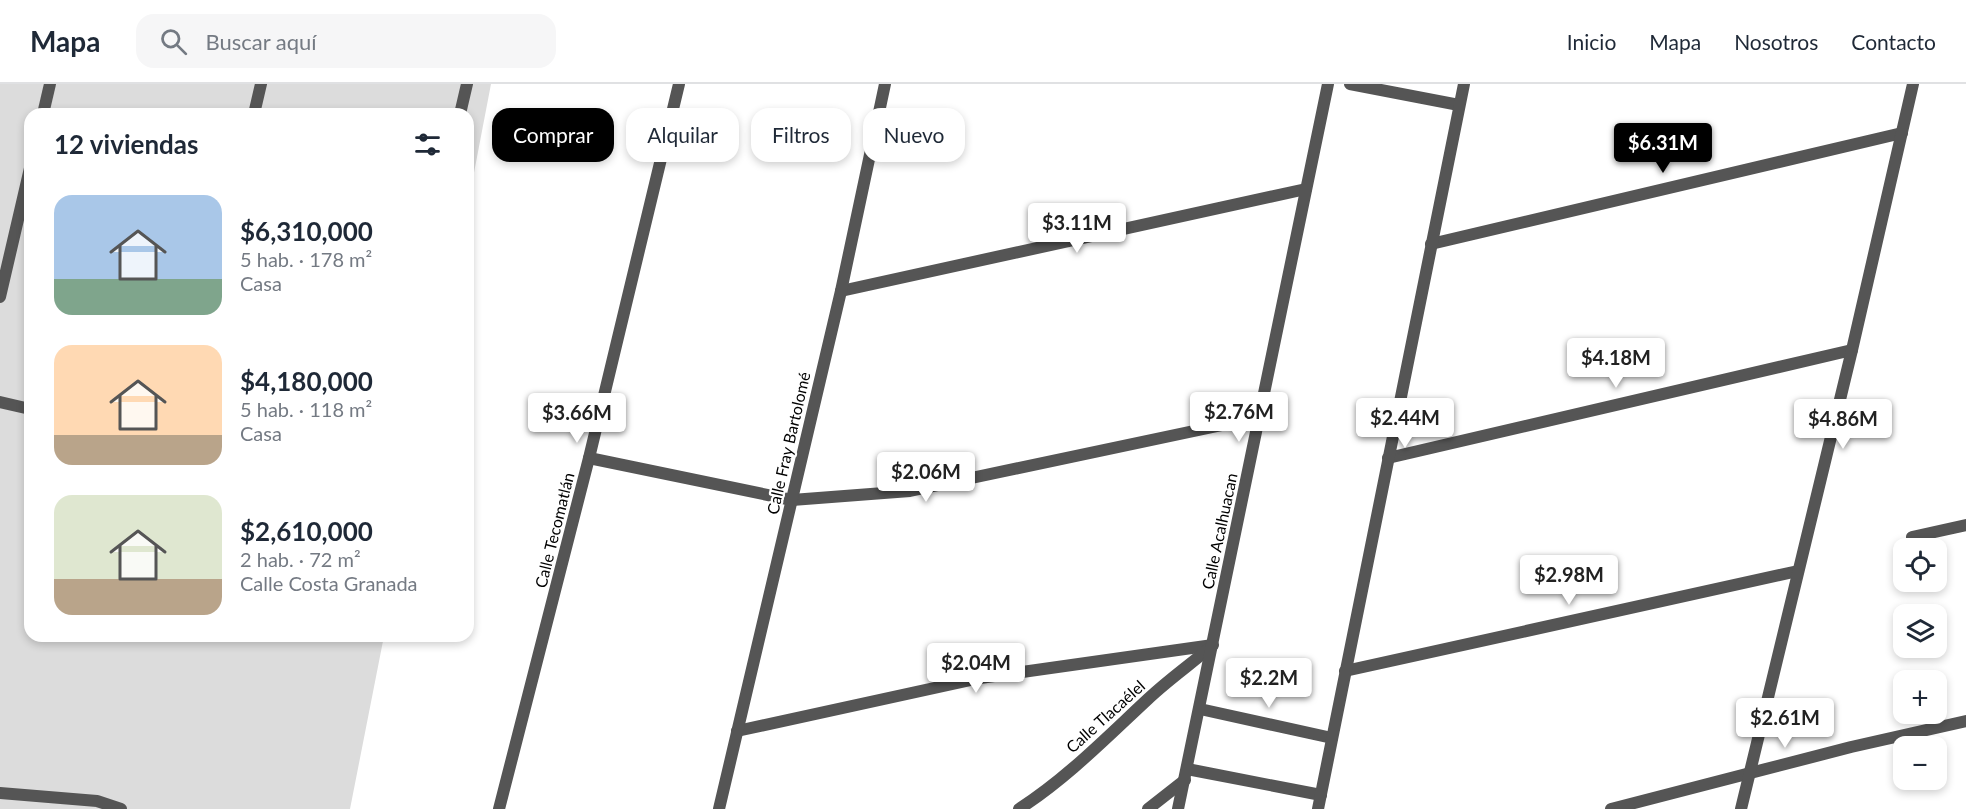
<!DOCTYPE html>
<html lang="es">
<head>
<meta charset="utf-8">
<style>
  body { margin:0; font-family:Lato,sans-serif; background:#f6f6f7; color:#1f2937; height:100vh; display:flex; flex-direction:column; font-size:22px; white-space:nowrap }
  * { box-sizing:border-box; margin:0 }
  p { font-size:20px; color:#747a83 }
  .icon { flex:none; width:33px; height:33px; fill:none; stroke:currentColor; stroke-width:2; stroke-linecap:round; stroke-linejoin:round }
  .map { position:relative; flex:1; overflow:hidden }
  .side { position:absolute; left:24px; top:24px; width:450px; height:534px; display:flex; flex-direction:column; background:#fff; border-radius:18px; box-shadow:0 3px 9px #0003 }
  .side>* { flex:none }
  .banner { position:absolute; left:492px; top:24px; width:570px; height:54px; display:flex; gap:12px }
  .tools { position:absolute; left:1893px; top:454px; display:grid; gap:12px }
  .tools a { display:grid; place-items:center; width:54px; height:54px; border-radius:12px; background:#fff; box-shadow:0 3px 9px #0003; font-size:30px }
  .price { position:absolute; translate:-50% -51px; padding:0 14px; border-radius:6px; background:#fff; color:#222; font-size:20px; line-height:39px; filter:drop-shadow(0 2px 3px #0008) }
  .price::after { content:''; position:absolute; left:50%; top:36px; width:18px; height:14px; margin-left:-9px; background:inherit; clip-path:polygon(0 0,100% 0,50% 100%) }
  .price.active { background:#000; color:#fff }
  ul { padding:0; list-style:none }
  li { display:flex; align-items:center; gap:18px; height:150px; padding:0 30px }
  li span { display:grid; place-items:center; flex:none; width:168px; height:120px; border-radius:18px; color:#555 }
  li>.icon { margin-inline-start:auto }
  span .icon { width:72px; height:72px; fill:#fffc; stroke-width:1 }
  li b { font-size:26px }
  h2 { display:flex; justify-content:space-between; align-items:center; height:72px; padding:0 30px; font-size:26px }
  .pill { padding:0 21px; border-radius:18px; background:#fff; box-shadow:0 3px 9px #0003; font-size:21px; line-height:54px }
  .pill.active { background:#000; color:#fff }
  header { display:flex; align-items:center; gap:36px; box-sizing:border-box; height:84px; padding:0 30px; background:#fff; border-bottom:2px solid #e0e1e3 }
  header strong { font-size:28px }
  nav { display:flex; gap:33px; margin-inline-start:auto; font-size:21px }
  .search { width:420px; height:54px; background:#f6f6f7; display:flex; align-items:center; gap:15px; box-sizing:border-box; padding:0 21px; border-radius:18px; color:#747a83; font-size:22px }
  .map>svg:first-child { display:block }
  .green { fill:#dcdcdc }
  .lines { fill:none; stroke-linecap:round; stroke-linejoin:round }
  .minor { stroke:#555; stroke-width:12 }
  .labels { text-anchor:middle; dominant-baseline:central; stroke-width:4.5; stroke-linejoin:round; paint-order:stroke }
  .street-label { font-size:16px; fill:#000; stroke:#fff }
</style>
</head>
<body>
<header>
<strong>Mapa</strong>
<div class="search"><svg class="icon" aria-label="search" viewBox="0 0 24 24"><circle cx="10" cy="10" r="6"/><path d="M15 15l6 6"/></svg>Buscar aquí</div>
<nav><a>Inicio</a><a>Mapa</a><a>Nosotros</a><a>Contacto</a></nav>
</header>
<div class="map">
<svg width="1966" height="725" viewBox="0 0 1966 725">
  <rect width="100%" height="100%" fill="#fff"/>
  <path class="green" d="M 0,0 L 491,0 L 468,120 L 468,30 L 30,30 L 30,552 L 384,552 L 350,725 L 0,725 Z"/>
  <g class="lines">
    <g class="minor">
      <path d="M 1350,0 L 1459,21"/>
      <path d="M 43,30 L 50,0"/>
      <path d="M 254,30 L 261,0"/>
      <path d="M 460,30 L 467,0"/>
      <path d="M 1431,160 L 1902,49"/>
      <path d="M 841,207 L 1306,105"/>
      <path d="M 0,213 L 30,84"/>
      <path d="M 0,318 L 30,325"/>
      <path d="M 589,374 L 792,416 L 910,407 L 1260,333"/>
      <path d="M 1388,374 L 1852,266"/>
      <path d="M 1912,453 L 1966,441"/>
      <path d="M 1345,587 L 1798,487"/>
      <path d="M 1200,625 L 1332,654"/>
      <path d="M 737,647 L 980,594 L 1213,561"/>
      <path d="M 1187,685 L 1321,711"/>
      <path d="M 0,709 L 97,717 L 121,725"/>
      <path d="M 499,725 L 589,374 L 679,0"/>
      <path d="M 719,725 L 841,207 L 885,0"/>
      <path d="M 1019,725 C 1066,695 1107,653 1148,615 C 1168,596 1191,580 1212,562"/>
      <path d="M 1148,725 L 1185,696"/>
      <path d="M 1178,725 L 1328,0"/>
      <path d="M 1318,725 L 1464,0"/>
      <path d="M 1611,725 L 1851,663 L 1966,637"/>
      <path d="M 1741,725 L 1852,266 L 1913,0"/>
    </g>
  </g>
  <g class="labels">
    <g class="street-label">
      <text transform="translate(788 359) rotate(-77)">Calle Fray Bartolomé</text>
      <text transform="translate(554 446) rotate(-76)">Calle Tecomatlán</text>
      <text transform="translate(1219 447) rotate(-78)">Calle Acalhuacan</text>
      <text transform="translate(1105 632) rotate(-42)">Calle Tlacaélel</text>
    </g>
  </g>
</svg>
<div class="tools">
<a><svg class="icon" aria-label="locate" viewBox="0 0 24 24"><circle cx="12" cy="12" r="6"/><path d="M12 2v4M12 18v4M2 12h4M18 12h4"/></svg></a>
<a><svg class="icon" aria-label="layers" viewBox="0 0 24 24"><path d="M12 4l9 5-9 5-9-5zM3 14l9 5 9-5"/></svg></a>
<a>+</a>
<a>−</a>
</div>
<b class="price active" style="left:1663px;top:90px">$6.31M</b>
<b class="price" style="left:1077px;top:170px">$3.11M</b>
<b class="price" style="left:1616px;top:305px">$4.18M</b>
<b class="price" style="left:1239px;top:359px">$2.76M</b>
<b class="price" style="left:577px;top:360px">$3.66M</b>
<b class="price" style="left:1405px;top:365px">$2.44M</b>
<b class="price" style="left:1843px;top:366px">$4.86M</b>
<b class="price" style="left:926px;top:419px">$2.06M</b>
<b class="price" style="left:1569px;top:522px">$2.98M</b>
<b class="price" style="left:976px;top:610px">$2.04M</b>
<b class="price" style="left:1269px;top:625px">$2.2M</b>
<b class="price" style="left:1785px;top:665px">$2.61M</b>
<div class="banner">
<a class="pill active">Comprar</a>
<a class="pill">Alquilar</a>
<a class="pill">Filtros</a>
<a class="pill">Nuevo</a>
</div>
<section class="side">
<h2>12 viviendas<svg class="icon" aria-label="filters" viewBox="0 0 24 24"><path d="M4 7h16M4 17h16"/><circle cx="9" cy="7" r="2"/><circle cx="15" cy="17" r="2"/></svg></h2>
<ul>
<li><span style="background:linear-gradient(#a9c7e8 70%,#7fa58c 0)"><svg class="icon" aria-label="home" viewBox="0 0 24 24"><path d="M3 11l9-7 9 7M6 9v11h12V9"/></svg></span><div><b>$6,310,000</b><p>5 hab. · 178 m²</p><p>Casa</p></div></li>
<li><span style="background:linear-gradient(#ffd9b3 75%,#b9a48a 0)"><svg class="icon" aria-label="home" viewBox="0 0 24 24"><path d="M3 11l9-7 9 7M6 9v11h12V9"/></svg></span><div><b>$4,180,000</b><p>5 hab. · 118 m²</p><p>Casa</p></div></li>
<li><span style="background:linear-gradient(#dfe7d0 70%,#b9a48a 0)"><svg class="icon" aria-label="home" viewBox="0 0 24 24"><path d="M3 11l9-7 9 7M6 9v11h12V9"/></svg></span><div><b>$2,610,000</b><p>2 hab. · 72 m²</p><p>Calle Costa Granada</p></div></li>
</ul>
</section>
</div>
</body>
</html>
